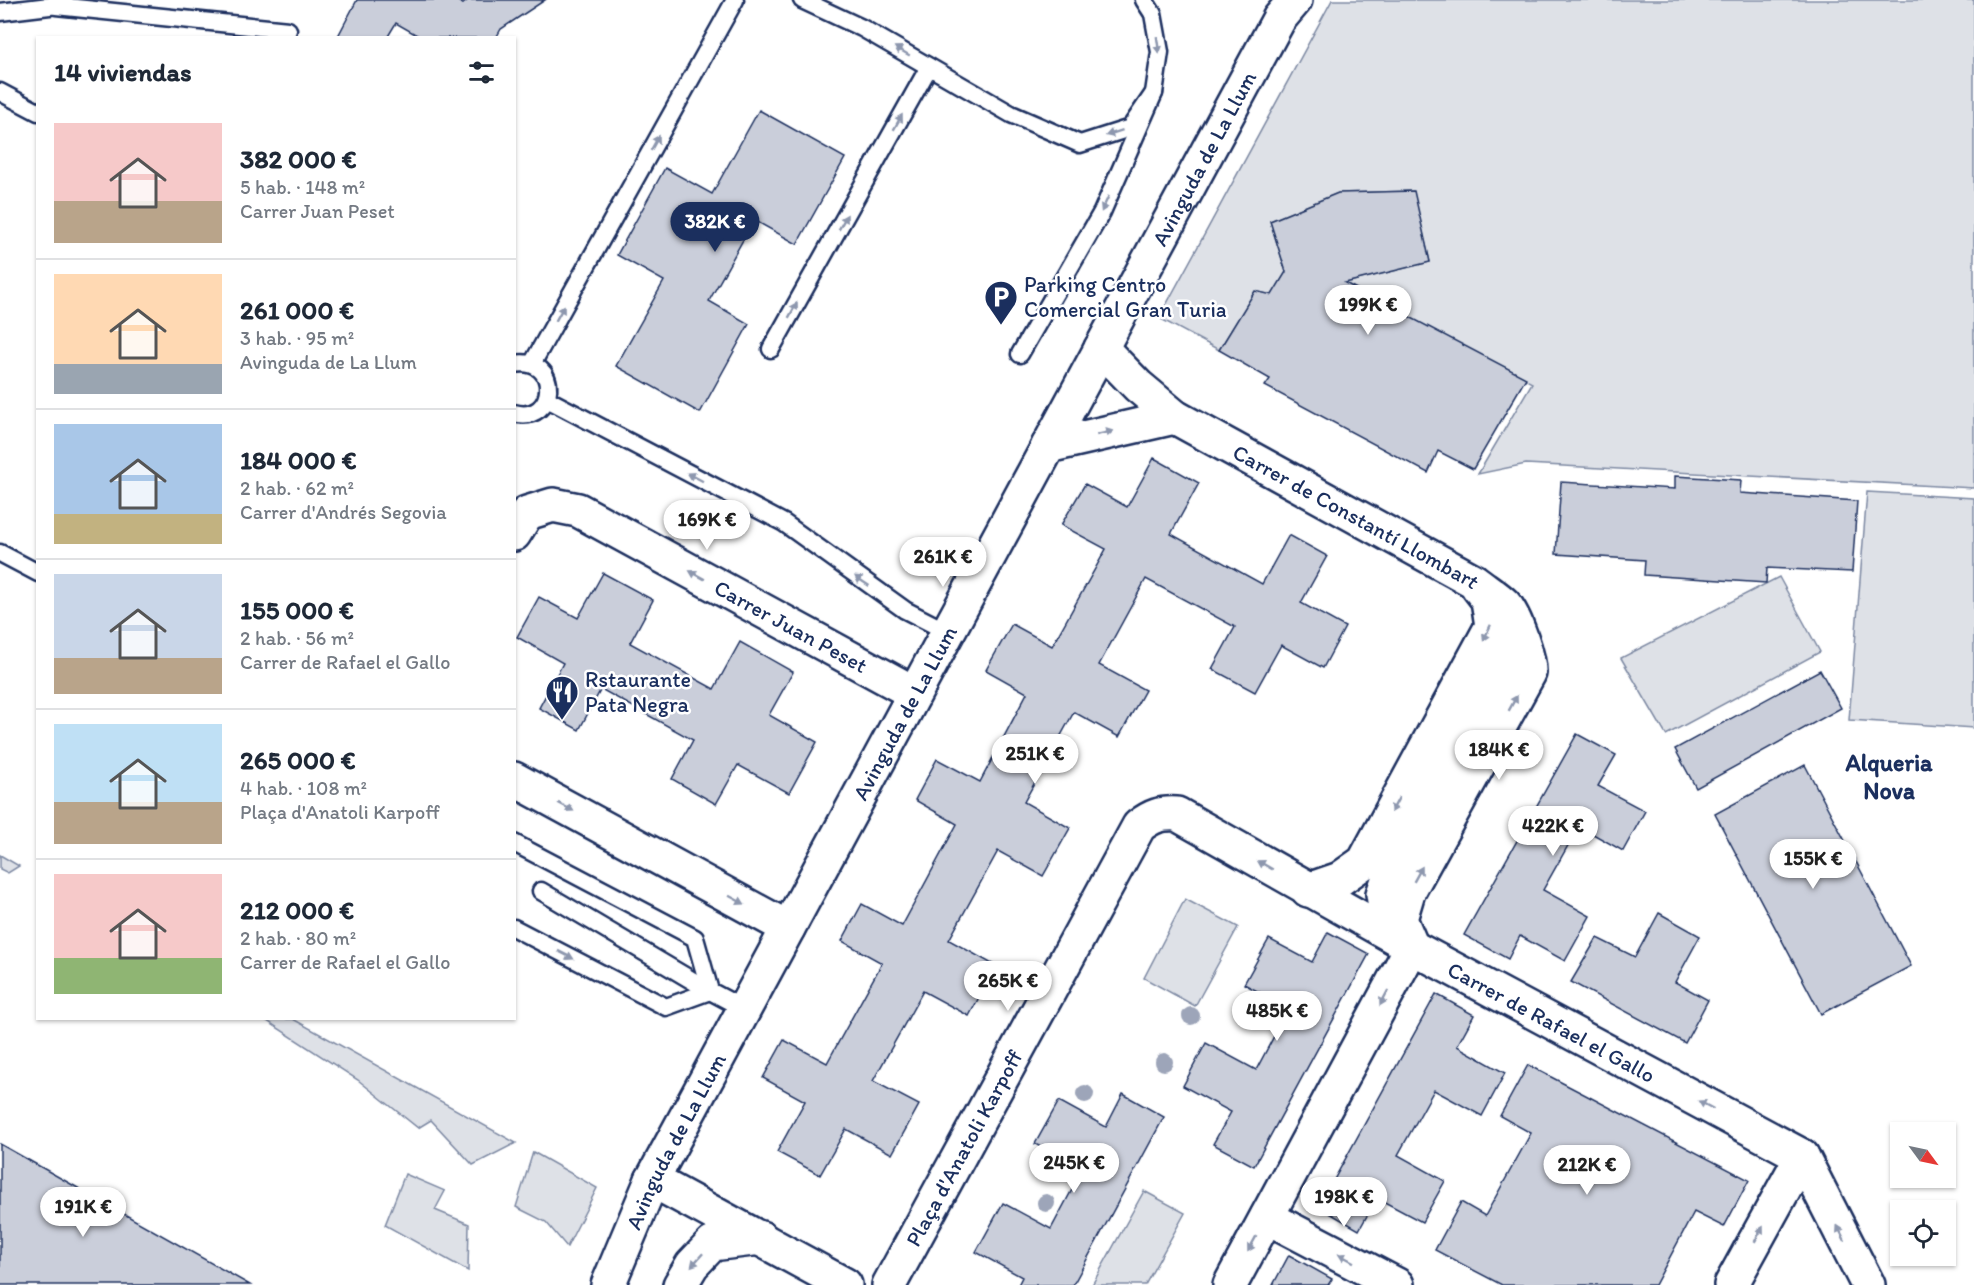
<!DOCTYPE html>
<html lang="es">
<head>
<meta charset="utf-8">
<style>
  body { margin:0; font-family:Itim,sans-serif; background:#f6f6f7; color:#1f2937; height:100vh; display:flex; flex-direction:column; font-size:22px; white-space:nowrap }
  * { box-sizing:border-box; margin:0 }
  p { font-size:20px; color:#747a83 }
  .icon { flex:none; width:33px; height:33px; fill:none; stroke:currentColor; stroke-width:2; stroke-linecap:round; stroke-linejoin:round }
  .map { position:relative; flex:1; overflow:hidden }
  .panel { position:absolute; left:36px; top:36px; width:480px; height:984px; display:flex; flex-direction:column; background:#fff; border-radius:0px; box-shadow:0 2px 4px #0004 }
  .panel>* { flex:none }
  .needle { width:39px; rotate:123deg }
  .buttons { position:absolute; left:1890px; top:1122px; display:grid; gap:12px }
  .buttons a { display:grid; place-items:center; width:66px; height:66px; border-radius:0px; background:#fff; box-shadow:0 2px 4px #0004; font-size:30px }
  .price { position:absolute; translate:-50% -51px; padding:0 14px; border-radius:21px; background:#fff; color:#222; font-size:20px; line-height:39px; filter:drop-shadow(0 2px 3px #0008) }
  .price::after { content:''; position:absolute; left:50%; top:36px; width:18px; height:14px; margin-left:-9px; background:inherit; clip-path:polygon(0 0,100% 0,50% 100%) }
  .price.current { background:#1b2f5e; color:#fff }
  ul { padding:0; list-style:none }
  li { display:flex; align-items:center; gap:18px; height:150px; padding:0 18px }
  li+li { border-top:2px solid #e0e1e3 }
  li span { display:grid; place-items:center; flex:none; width:168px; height:120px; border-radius:0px; color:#555 }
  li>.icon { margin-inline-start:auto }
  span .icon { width:72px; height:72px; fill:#fffc; stroke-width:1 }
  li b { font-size:26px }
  h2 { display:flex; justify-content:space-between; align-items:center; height:72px; padding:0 18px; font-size:26px }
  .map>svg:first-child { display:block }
  .green { fill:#dee1e7; stroke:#7c88a2; stroke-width:1.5 }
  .building { fill:#caceda; stroke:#1b2f5e; stroke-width:1.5 }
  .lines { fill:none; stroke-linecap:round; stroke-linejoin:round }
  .service-casing { stroke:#1b2f5e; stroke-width:21 }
  .minor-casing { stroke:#1b2f5e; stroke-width:38 }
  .tertiary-casing { stroke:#1b2f5e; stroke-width:38 }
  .service { stroke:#fff; stroke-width:16 }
  .minor { stroke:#fff; stroke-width:33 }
  .tertiary { stroke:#fff; stroke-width:33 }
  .tree { fill:#9da5b9 }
  .oneway { fill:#8d97ae }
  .labels { text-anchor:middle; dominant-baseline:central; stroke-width:5; stroke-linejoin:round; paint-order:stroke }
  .street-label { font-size:22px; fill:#1b2f5e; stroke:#fff }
  .poi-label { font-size:22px; fill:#1b2f5e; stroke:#fff; text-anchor:start }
  .neighbourhood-label { font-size:24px; font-weight:bold; fill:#1b2f5e; stroke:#fff }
</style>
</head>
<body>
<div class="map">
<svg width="1974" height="1285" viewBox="0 0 1974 1285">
  <rect width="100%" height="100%" fill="#fff"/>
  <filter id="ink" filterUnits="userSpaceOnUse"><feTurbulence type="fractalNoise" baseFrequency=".0167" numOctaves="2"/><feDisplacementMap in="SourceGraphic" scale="12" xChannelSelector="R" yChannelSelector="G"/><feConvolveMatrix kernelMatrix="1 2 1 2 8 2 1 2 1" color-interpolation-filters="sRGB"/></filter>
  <g filter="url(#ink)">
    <g class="green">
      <path d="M 1332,0 L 1974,0 L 1974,488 L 1526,464 L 1478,474 L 1532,383 L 1345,283 L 1430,262 L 1413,191 L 1338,193 L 1270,221 L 1286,272 L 1272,295 L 1255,291 L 1219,350 L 1159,318 Z"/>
      <path d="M 1867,492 L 1974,498 L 1974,728 L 1849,720 Z"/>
      <path d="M 1779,577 L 1820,652 L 1666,735 L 1621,658 Z"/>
      <path d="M 0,855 L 19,866 L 8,873 L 0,869 Z"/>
      <path d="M 1185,899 L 1238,927 L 1195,1006 L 1144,978 Z"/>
      <path d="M 264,1019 L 293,1019 L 516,1143 L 473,1165 L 431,1120 L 418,1128 L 358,1080 Z"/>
      <path d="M 533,1152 L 597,1188 L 567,1247 L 546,1222 L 516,1207 Z"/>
      <path d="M 405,1174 L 445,1191 L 435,1210 L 469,1224 L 468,1271 L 385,1225 Z"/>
      <path d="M 1144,1191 L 1185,1213 L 1145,1285 L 1092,1285 Z"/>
    </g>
    <g class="building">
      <path d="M 357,0 L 456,0 L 463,4 L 468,0 L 545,0 L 501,29 L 496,38 L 422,38 L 396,23 L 387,38 L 337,38 Z"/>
      <path d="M 759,110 L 845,158 L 797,244 L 754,220 L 709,301 L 749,324 L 700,413 L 616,366 L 664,281 L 617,255 L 665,168 L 712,194 Z"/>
      <path d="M 1414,191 L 1430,262 L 1345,283 L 1526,378 L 1473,469 L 1438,451 L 1428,473 L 1265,386 L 1270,379 L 1219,350 L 1255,291 L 1272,295 L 1286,272 L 1270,221 L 1338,193 Z"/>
      <path d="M 1154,458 L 1199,483 L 1171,534 L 1262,584 L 1289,535 L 1327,556 L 1301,603 L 1345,627 L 1323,668 L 1281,645 L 1255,692 L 1212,669 L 1235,627 L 1146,579 L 1099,665 L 1145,690 L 1119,737 L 1074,712 L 1024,802 L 1070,828 L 1043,876 L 998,851 L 949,940 L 996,966 L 969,1016 L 923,991 L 873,1081 L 919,1105 L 892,1154 L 846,1129 L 820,1175 L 777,1152 L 805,1101 L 763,1078 L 784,1040 L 827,1063 L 882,963 L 842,941 L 862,904 L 902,926 L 957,824 L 915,800 L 937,759 L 980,782 L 1027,693 L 986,670 L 1012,624 L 1052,646 L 1106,549 L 1061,525 L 1085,484 L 1127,507 Z"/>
      <path d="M 1675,476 L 1741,480 L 1740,493 L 1857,501 L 1852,572 L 1767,568 L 1766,583 L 1644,575 L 1645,560 L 1556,554 L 1561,482 L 1675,489 Z"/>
      <path d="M 603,573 L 653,600 L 630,643 L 714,689 L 740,642 L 793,672 L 769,715 L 817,742 L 789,793 L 738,765 L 716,804 L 672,779 L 693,740 L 601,689 L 579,730 L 539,708 L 563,663 L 517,637 L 539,597 L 578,618 Z"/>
      <path d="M 1820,670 L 1841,708 L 1696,788 L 1675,749 Z"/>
      <path d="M 1577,734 L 1616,755 L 1598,786 L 1645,811 L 1623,851 L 1579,826 L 1543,890 L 1590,916 L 1565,961 L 1520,936 L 1508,959 L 1464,935 Z"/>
      <path d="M 1805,765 L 1911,966 L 1821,1014 L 1715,814 Z"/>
      <path d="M 1659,913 L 1700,936 L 1675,982 L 1708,1000 L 1685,1043 L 1571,982 L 1597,938 L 1635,957 Z"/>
      <path d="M 1328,932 L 1369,954 L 1254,1166 L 1213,1144 L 1231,1112 L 1183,1086 L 1206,1043 L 1256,1070 L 1289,1008 L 1244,984 L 1269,939 L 1312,962 Z"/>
      <path d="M 1436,994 L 1474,1015 L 1457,1046 L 1505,1073 L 1482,1116 L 1434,1090 L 1398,1155 L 1445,1181 L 1422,1222 L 1377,1198 L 1359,1230 L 1319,1207 Z"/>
      <path d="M 1528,1065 L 1749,1180 L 1724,1227 L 1694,1212 L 1655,1285 L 1502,1285 L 1435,1250 L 1461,1202 L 1485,1216 L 1531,1133 L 1500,1116 Z"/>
      <path d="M 1123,1094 L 1164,1117 L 1073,1285 L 1018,1285 L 1022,1277 L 976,1252 L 1003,1203 L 1051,1229 L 1083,1169 L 1035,1144 L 1059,1101 L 1106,1127 Z"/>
      <path d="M 0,1144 L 250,1285 L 0,1285 Z"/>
      <path d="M 1289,1255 L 1332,1279 L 1328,1285 L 1273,1285 Z"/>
    </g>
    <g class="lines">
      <g class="service-casing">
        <g id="service">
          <path d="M 802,0 L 862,28 L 1011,114 L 1080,144 L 1130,128 L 1154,93"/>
          <path d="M 56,6 L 288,30"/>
          <path d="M 0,12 L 66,4"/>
          <path d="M 0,92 L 38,112"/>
          <path d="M 771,349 L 929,67"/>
          <path d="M 1020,354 L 1102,212 L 1154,93 L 1160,52 L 1153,14 L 1144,0"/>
          <path d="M 514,364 C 562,355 557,425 514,413"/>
          <path d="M 532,364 L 735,0"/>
          <path d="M 547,399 L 784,523 L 905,610 L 948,632"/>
          <path d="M 0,553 L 38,573"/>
          <path d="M 514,843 L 695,938 L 710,991 L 744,1009"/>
          <path d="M 541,891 L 710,991"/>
          <path d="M 514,928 L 666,1007 L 710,991"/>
        </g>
      </g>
      <g class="minor-casing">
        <g id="minor">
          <path id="s1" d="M 1101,348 L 1138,386 L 1175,417 L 1474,581 C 1484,589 1496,596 1505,605 C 1515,616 1530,658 1529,673 L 1408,892 L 1400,919 L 1412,947"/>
          <path d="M 1048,446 L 1175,417"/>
          <path id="s2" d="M 514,534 L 527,513 L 553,505 L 578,510 L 914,693"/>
          <path d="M 514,779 L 788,928"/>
          <path d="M 1308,890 L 1340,879 L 1364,862 L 1492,626 L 1488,600 L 1478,587"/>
          <path d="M 1388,927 L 1383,894 L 1390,875 L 1512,654 L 1518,633"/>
          <path d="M 652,1180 L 845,1285"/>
          <path d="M 1267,1217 L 1397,1285"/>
          <path d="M 680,1285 L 692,1265 L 712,1244 L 761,1238"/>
          <path id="s3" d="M 889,1285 L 1139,826 C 1152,816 1160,813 1177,814 L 1412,947 L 1802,1156 L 1868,1285"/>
          <path d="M 1230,1285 L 1412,947"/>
          <path d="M 1731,1285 L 1802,1156"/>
        </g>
      </g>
      <g class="tertiary-casing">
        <g id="tertiary">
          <path id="s4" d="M 608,1285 L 652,1180 L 1279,19 L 1295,0"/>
        </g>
      </g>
      <use href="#service" class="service"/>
      <use href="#minor" class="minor"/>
      <use href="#tertiary" class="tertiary"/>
    </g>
    <g class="tree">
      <circle cx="1191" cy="1016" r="9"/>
      <circle cx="1164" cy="1062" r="9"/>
      <circle cx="1085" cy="1094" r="9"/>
      <circle cx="1046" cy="1203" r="9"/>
    </g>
    <defs><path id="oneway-solid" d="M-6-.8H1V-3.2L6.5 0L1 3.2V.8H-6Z" transform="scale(1.5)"/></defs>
    <g class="oneway">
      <use href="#oneway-solid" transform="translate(1158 45) rotate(82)"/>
      <use href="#oneway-solid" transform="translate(902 51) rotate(-150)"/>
      <use href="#oneway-solid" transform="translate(898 122) rotate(-61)"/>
      <use href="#oneway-solid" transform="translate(1114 133) rotate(162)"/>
      <use href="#oneway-solid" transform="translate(655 143) rotate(-61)"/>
      <use href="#oneway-solid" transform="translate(1105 204) rotate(115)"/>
      <use href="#oneway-solid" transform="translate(843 222) rotate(-61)"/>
      <use href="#oneway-solid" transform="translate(793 310) rotate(-61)"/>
      <use href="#oneway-solid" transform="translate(560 313) rotate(-61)"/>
      <use href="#oneway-solid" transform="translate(1105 433) rotate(-13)"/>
      <use href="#oneway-solid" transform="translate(695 477) rotate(-152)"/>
      <use href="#oneway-solid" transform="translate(697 575) rotate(-151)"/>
      <use href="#oneway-solid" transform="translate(862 581) rotate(-146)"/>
      <use href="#oneway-solid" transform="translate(1487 633) rotate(115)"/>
      <use href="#oneway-solid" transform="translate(1513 703) rotate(-61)"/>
      <use href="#oneway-solid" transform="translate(1395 805) rotate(118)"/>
      <use href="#oneway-solid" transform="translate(566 807) rotate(28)"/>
      <use href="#oneway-solid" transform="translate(1265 865) rotate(-150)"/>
      <use href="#oneway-solid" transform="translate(1418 874) rotate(-61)"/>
      <use href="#oneway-solid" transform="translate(737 900) rotate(28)"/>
      <use href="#oneway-solid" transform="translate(566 955) rotate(27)"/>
      <use href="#oneway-solid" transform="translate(1384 998) rotate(118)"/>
      <use href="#oneway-solid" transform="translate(1706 1105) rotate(-152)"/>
      <use href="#oneway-solid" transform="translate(1841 1233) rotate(-117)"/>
      <use href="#oneway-solid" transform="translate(1759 1234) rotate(-61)"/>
      <use href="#oneway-solid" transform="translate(1252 1244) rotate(119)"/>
      <use href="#oneway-solid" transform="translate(1346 1258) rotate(-152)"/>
      <use href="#oneway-solid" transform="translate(697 1260) rotate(132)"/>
    </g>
  </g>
  <defs>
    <g id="parking-pin" transform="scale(1.725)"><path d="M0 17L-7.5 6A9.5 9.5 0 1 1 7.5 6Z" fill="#1b2f5e" stroke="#fff"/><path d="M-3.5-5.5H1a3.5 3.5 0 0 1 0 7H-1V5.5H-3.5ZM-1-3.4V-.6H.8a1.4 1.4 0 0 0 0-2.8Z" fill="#fff"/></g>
    <g id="restaurant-pin" transform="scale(1.725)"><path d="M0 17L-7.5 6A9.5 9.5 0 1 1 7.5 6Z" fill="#1b2f5e" stroke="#fff"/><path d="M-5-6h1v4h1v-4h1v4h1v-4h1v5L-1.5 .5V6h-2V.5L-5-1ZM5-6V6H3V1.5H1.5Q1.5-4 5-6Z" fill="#fff"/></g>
  </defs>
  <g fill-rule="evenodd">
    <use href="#parking-pin" x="1001" y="297"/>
    <use href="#restaurant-pin" x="562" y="692"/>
  </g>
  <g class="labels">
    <g class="street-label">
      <text stroke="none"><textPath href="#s4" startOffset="1275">Avinguda de La Llum</textPath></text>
      <text stroke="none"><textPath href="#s1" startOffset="308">Carrer de Constantí Llombart</textPath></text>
      <text stroke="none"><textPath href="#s2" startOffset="320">Carrer Juan Peset</textPath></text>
      <text stroke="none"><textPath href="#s4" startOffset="645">Avinguda de La Llum</textPath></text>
      <text stroke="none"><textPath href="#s3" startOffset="992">Carrer de Rafael el Gallo</textPath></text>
      <text stroke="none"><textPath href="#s4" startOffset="159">Avinguda de La Llum</textPath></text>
      <text stroke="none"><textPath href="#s3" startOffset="156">Plaça d'Anatoli Karpoff</textPath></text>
    </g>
    <g class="poi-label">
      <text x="1024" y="284">Parking Centro<tspan x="1024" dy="25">Comercial Gran Turia</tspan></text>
      <text x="585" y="679">Rstaurante<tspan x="585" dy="25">Pata Negra</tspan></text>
    </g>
    <g class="neighbourhood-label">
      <text x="1889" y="762">Alqueria<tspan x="1889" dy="28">Nova</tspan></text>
    </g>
  </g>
</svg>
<div class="buttons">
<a><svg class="needle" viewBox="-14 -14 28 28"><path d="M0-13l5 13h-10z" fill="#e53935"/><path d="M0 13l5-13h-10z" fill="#747a83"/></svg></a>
<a><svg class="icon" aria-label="locate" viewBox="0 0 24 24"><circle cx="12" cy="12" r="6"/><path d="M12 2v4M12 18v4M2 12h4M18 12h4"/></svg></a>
</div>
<b class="price current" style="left:715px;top:253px">382K €</b>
<b class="price" style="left:1368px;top:336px">199K €</b>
<b class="price" style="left:707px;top:551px">169K €</b>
<b class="price" style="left:943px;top:588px">261K €</b>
<b class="price" style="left:1499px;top:781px">184K €</b>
<b class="price" style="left:1035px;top:785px">251K €</b>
<b class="price" style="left:1553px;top:857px">422K €</b>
<b class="price" style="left:1813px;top:890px">155K €</b>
<b class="price" style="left:1008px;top:1012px">265K €</b>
<b class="price" style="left:1277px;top:1042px">485K €</b>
<b class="price" style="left:1074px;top:1194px">245K €</b>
<b class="price" style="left:1587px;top:1196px">212K €</b>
<b class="price" style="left:1344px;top:1228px">198K €</b>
<b class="price" style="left:83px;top:1238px">191K €</b>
<section class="panel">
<h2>14 viviendas<svg class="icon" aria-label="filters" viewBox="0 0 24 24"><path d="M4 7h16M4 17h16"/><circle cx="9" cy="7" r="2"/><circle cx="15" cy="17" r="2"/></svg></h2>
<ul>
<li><span style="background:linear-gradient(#f6c9c9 65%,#b9a48a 0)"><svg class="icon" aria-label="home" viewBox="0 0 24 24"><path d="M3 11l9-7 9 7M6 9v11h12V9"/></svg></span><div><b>382 000 €</b><p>5 hab. · 148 m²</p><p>Carrer Juan Peset</p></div></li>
<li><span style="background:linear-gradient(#ffd9b3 75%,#9aa5b1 0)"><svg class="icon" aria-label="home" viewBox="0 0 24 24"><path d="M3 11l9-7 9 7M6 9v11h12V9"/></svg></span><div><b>261 000 €</b><p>3 hab. · 95 m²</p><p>Avinguda de La Llum</p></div></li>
<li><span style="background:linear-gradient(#a9c7e8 75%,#c2b280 0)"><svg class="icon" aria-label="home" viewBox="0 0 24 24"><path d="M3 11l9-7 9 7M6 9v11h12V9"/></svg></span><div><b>184 000 €</b><p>2 hab. · 62 m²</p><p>Carrer d'Andrés Segovia</p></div></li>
<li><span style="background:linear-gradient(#c9d6e8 70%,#b9a48a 0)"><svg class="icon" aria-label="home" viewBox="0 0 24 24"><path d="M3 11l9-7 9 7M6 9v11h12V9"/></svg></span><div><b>155 000 €</b><p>2 hab. · 56 m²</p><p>Carrer de Rafael el Gallo</p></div></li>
<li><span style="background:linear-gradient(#bfe0f5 65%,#b9a48a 0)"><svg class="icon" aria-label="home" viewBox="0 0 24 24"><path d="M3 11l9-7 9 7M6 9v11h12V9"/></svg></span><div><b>265 000 €</b><p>4 hab. · 108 m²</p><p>Plaça d'Anatoli Karpoff</p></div></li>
<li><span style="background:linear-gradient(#f6c9c9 70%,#8fb573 0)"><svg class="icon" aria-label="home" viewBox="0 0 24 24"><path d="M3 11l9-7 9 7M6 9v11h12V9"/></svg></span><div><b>212 000 €</b><p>2 hab. · 80 m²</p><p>Carrer de Rafael el Gallo</p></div></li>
</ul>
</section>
</div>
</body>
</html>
